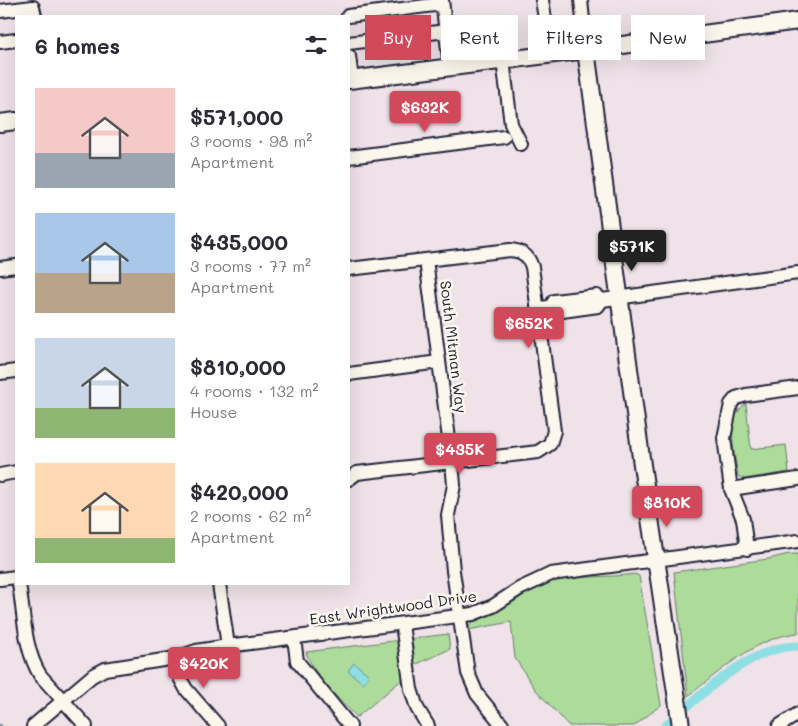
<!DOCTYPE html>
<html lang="en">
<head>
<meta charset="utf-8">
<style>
  body { margin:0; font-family:Mali,sans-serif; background:#f2f2f3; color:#2b2b33; height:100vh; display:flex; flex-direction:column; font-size:19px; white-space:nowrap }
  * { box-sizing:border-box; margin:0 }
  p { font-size:16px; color:#7c7c81 }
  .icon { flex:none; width:28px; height:28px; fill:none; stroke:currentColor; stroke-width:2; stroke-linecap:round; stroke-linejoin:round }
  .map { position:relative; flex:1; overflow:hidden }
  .details { position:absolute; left:15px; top:15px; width:335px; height:570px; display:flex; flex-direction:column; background:#fff; border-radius:0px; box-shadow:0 5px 20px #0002 }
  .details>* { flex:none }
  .guide { position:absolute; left:365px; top:15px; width:358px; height:45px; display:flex; gap:10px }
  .price { position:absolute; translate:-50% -42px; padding:0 11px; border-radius:5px; background:#d1495b; color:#fff; font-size:16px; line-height:32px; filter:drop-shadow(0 1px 2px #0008) }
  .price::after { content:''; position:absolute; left:50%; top:30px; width:15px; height:11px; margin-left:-8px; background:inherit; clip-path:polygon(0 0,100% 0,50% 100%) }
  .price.active { background:#222; color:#fff }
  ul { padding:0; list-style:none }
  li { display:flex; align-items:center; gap:15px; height:125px; padding:0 20px }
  li span { display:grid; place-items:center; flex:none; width:140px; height:100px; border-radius:0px; color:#555 }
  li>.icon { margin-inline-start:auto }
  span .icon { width:60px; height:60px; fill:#fffc; stroke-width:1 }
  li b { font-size:21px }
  h2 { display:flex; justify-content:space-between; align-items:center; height:60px; padding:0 20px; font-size:21px }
  .pill { padding:0 18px; border-radius:0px; background:#fff; box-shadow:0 5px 20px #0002; font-size:18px; line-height:45px }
  .pill.active { background:#d1495b; color:#fff }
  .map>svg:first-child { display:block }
  .green { fill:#acdb9a; stroke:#677e6a }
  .water { fill:#8ddfe3; stroke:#6293a0 }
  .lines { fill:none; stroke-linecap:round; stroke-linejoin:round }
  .stream { stroke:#6293a0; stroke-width:2.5 }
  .canal { stroke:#8ddfe3; stroke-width:9 }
  .minor-casing { stroke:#22223b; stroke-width:16 }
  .major-casing { stroke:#22223b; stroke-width:20 }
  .minor { stroke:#fbf7ec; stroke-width:12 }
  .major { stroke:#fbf7ec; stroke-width:16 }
  .labels { text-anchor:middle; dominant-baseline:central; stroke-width:5; stroke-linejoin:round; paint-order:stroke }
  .street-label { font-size:15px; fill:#22223b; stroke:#fbf7ec }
</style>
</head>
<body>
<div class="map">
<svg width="798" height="726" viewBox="0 0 798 726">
  <rect width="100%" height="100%" fill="#efe2e8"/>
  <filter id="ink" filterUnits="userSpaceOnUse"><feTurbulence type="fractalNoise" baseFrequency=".02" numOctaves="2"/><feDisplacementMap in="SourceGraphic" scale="10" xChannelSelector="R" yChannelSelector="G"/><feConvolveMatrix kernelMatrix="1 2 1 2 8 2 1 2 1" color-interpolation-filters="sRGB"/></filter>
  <g filter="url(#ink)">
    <g class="green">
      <path d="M 746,404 L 751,449 L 786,445 L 789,472 L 744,479 L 738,476 C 735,456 724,417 746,404 Z"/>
      <path d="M 789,554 L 798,554 L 798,633 C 756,637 721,671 688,696 L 674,572 L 768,559 Z"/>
      <path d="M 635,574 L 639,576 L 661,705 L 634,726 L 569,726 L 535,689 L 515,658 L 511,622 L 468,630 L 470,624 C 481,617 493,614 504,608 C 520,598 533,587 551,582 C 579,575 608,578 635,574 Z"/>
      <path d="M 448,634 L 450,649 L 408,668 L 404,678 L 357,717 C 339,700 313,675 306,652 Z"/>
    </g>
    <path class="water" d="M 354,663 L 369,675 L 363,683 L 348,671 Z"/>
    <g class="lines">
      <path class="stream" d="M 0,725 L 1,726"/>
      <path class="canal" d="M 665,726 C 699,697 751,645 798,646"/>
      <g class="minor-casing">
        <g id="minor">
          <path d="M 442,0 L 450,67"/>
          <path d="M 542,0 L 546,25"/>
          <path d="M 581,0 L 586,50"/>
          <path d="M 0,11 L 33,7 L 35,16"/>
          <path d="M 348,16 L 442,4"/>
          <path d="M 0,42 L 16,40"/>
          <path d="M 349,43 L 446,31"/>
          <path d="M 349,56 L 352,79"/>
          <path d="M 503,60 L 511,124 L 521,144"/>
          <path d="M 349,157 L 504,137"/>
          <path d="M 426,260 L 452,462 L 454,485 L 448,515 L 453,571 L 468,673 L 477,694 L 503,726"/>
          <path d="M 0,268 L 16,266"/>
          <path d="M 349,269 L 510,250 C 522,251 528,255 532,267 L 554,431 L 550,444 L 538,452 L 357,473 L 349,479"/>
          <path d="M 551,307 L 555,312 L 598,306 L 602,300"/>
          <path d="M 537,308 L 551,307 L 554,301 L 597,296 L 602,300 L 798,273"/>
          <path d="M 0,373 L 16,371"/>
          <path d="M 349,374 L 439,362"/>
          <path d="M 0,475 L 16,472"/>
          <path d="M 731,489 L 798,479"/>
          <path d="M 747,549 L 743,519 L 731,489 L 724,438 L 731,404 L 736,398 L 746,395 L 798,388"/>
          <path d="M 0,579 L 16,577"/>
          <path d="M 19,584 C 24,614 24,649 40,675 L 86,726"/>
          <path d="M 219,584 L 228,646"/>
          <path d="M 402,624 L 411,689 L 417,708 L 428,726"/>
          <path d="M 294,638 L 297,661 L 350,726"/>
          <path d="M 176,658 L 180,678 L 186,689 L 218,726"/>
          <path d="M 33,726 L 92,676 L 105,669 L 176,658 L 196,651 L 228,646 L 473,614 L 493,606 L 519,589 L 551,574 L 798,541"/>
          <path d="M 779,726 L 798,714"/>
        </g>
      </g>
      <g class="major-casing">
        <g id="major">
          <path d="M 586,50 L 642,465 L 681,726"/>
          <path d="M 349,80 L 586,50 L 798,21"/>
          <path d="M 0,123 L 16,121"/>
        </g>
      </g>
      <use href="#minor" class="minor"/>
      <use href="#major" class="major"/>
    </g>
  </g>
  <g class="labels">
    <g class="street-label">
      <text transform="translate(454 347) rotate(83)">South Mitman Way</text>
      <text transform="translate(393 607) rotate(-8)">East Wrightwood Drive</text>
    </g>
  </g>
</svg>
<b class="price" style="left:425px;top:133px">$632K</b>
<b class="price active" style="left:632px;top:272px">$571K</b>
<b class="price" style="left:529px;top:349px">$652K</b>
<b class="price" style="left:460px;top:475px">$435K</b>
<b class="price" style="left:667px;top:528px">$810K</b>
<b class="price" style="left:204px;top:689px">$420K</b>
<div class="guide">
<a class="pill active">Buy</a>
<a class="pill">Rent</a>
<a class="pill">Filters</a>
<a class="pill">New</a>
</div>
<section class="details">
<h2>6 homes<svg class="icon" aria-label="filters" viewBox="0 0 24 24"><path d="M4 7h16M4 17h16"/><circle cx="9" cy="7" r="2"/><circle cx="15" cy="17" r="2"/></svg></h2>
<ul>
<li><span style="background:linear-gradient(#f6c9c9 65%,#9aa5b1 0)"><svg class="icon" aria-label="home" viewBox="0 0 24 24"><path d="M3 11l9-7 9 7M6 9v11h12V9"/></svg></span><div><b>$571,000</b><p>3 rooms · 98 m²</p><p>Apartment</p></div></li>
<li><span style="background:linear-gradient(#a9c7e8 60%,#b9a48a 0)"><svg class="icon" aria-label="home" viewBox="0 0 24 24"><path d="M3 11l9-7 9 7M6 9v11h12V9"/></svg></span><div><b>$435,000</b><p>3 rooms · 77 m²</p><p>Apartment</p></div></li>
<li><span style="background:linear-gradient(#c9d6e8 70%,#8fb573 0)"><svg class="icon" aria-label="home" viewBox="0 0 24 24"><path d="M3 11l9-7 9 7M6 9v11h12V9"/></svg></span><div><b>$810,000</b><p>4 rooms · 132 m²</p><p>House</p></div></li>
<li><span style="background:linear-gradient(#ffd9b3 75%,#8fb573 0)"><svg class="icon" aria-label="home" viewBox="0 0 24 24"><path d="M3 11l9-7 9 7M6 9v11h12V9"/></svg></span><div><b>$420,000</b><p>2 rooms · 62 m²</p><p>Apartment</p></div></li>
</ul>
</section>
</div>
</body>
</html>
